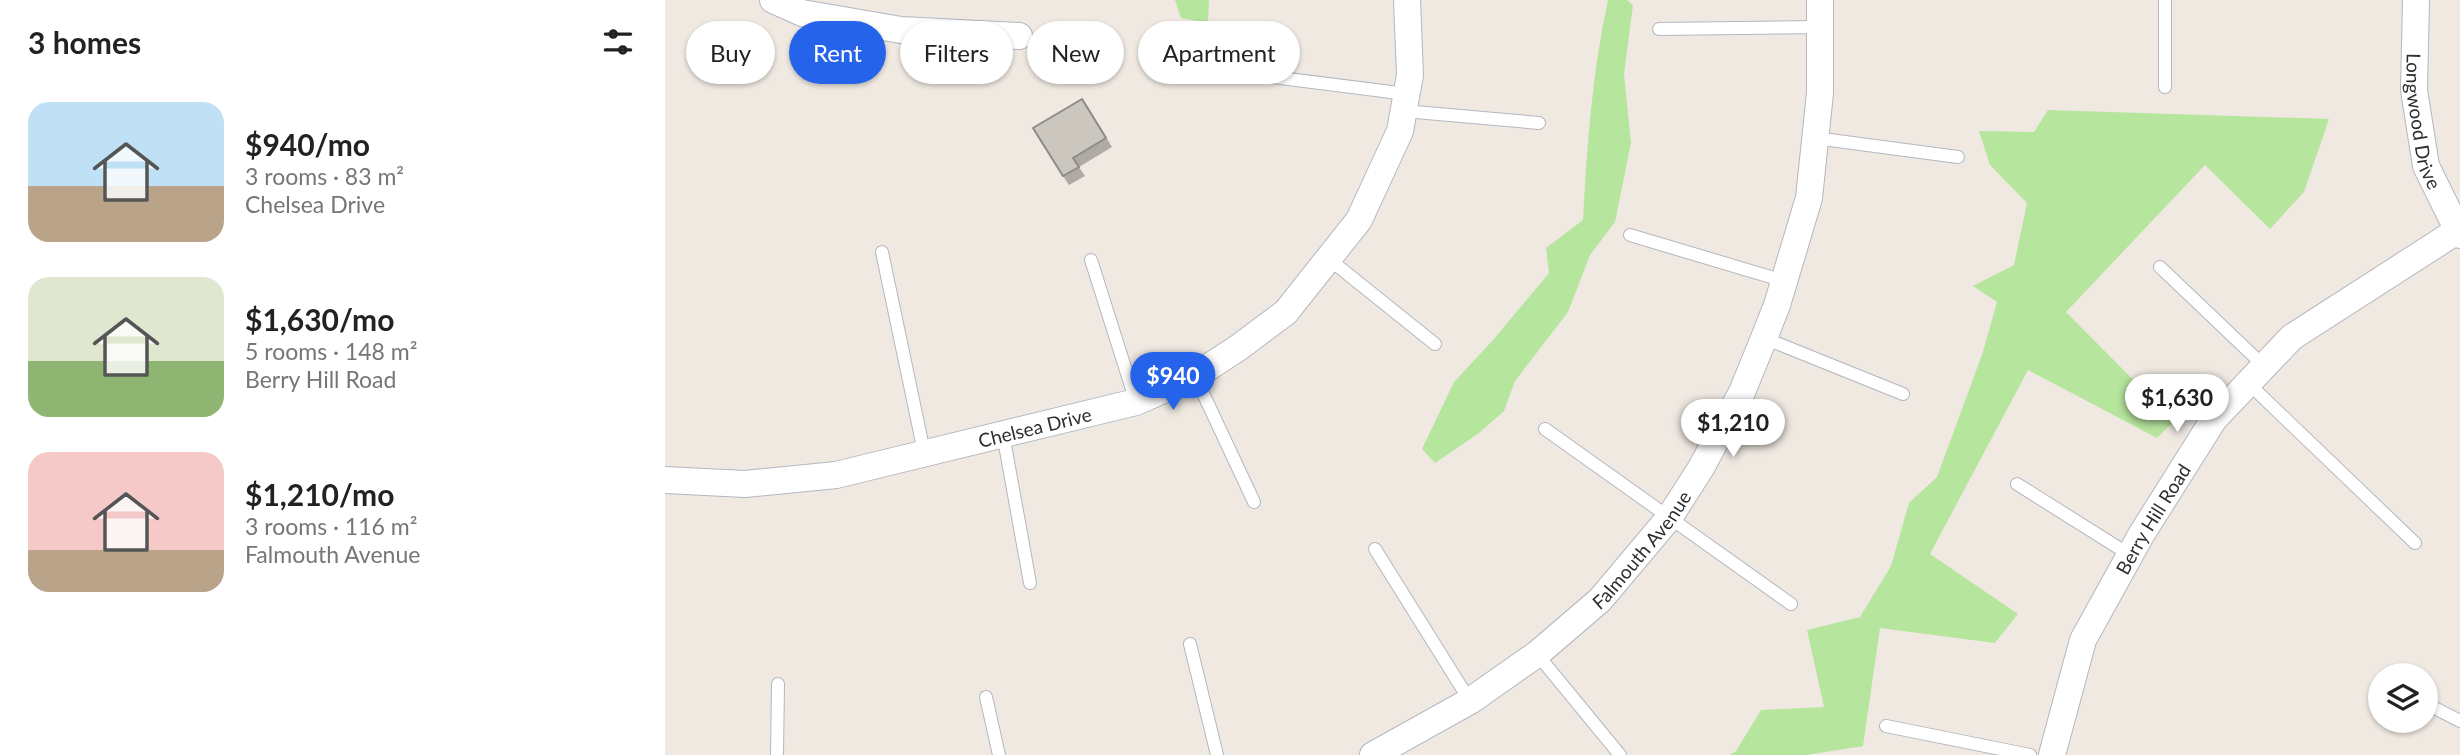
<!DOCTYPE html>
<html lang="en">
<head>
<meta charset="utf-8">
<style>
  body { margin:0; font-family:Lato,sans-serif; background:#f2f2f2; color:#222; height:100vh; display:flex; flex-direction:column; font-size:26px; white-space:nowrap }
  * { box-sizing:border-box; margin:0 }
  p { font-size:23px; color:#767676 }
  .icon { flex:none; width:38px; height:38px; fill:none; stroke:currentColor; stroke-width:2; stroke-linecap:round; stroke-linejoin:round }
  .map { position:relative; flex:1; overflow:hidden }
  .panel { display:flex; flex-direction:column; background:#fff; width:665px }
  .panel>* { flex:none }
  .banner { position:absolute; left:21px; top:21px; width:665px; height:63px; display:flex; gap:14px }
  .buttons { position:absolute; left:1703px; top:663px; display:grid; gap:14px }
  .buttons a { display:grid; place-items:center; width:70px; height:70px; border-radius:50%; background:#fff; box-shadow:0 2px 5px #0004; font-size:35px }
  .price { position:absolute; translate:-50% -60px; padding:0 16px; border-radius:24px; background:#fff; color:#222; font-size:23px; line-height:46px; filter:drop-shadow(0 2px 4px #0008) }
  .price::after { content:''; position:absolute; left:50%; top:42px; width:21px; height:16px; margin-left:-10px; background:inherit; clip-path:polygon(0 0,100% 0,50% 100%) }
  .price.current { background:#2563eb; color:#fff }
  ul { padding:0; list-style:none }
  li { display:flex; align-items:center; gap:21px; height:175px; padding:0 28px }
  li span { display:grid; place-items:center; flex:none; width:196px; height:140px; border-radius:21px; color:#555 }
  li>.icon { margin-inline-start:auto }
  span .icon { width:84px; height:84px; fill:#fffc; stroke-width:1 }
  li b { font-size:30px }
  h2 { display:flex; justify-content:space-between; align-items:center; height:84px; padding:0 28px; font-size:30px }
  .tag { padding:0 24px; border-radius:32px; background:#fff; box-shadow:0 2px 5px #0004; font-size:24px; line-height:63px }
  .tag.current { background:#2563eb; color:#fff }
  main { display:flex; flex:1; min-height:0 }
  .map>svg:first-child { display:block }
  .green { fill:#b6e59e }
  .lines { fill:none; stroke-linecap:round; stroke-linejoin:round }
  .lane-casing { stroke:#b4b7c1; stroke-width:14 }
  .street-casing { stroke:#b4b7c1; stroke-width:28 }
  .lane { stroke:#fff; stroke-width:12 }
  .street { stroke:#fff; stroke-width:26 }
  .wall { fill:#afaba4 }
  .building { fill:#cbc7bf; stroke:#8e8b86; stroke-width:2 }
  .labels { text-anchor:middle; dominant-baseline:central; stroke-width:6; stroke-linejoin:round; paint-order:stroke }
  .street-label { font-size:19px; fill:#2e2e2e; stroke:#fff }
</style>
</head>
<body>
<main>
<section class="panel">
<h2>3 homes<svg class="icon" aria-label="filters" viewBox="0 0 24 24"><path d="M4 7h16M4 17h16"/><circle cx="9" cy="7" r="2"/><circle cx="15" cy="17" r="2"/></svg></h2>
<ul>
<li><span style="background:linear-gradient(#bfe0f5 60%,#b9a48a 0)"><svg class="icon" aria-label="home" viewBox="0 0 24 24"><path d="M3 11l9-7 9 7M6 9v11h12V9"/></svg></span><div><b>$940/mo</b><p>3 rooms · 83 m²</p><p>Chelsea Drive</p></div></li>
<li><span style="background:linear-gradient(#dfe7d0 60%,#8fb573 0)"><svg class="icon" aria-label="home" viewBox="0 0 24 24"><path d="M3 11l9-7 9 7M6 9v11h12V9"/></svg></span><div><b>$1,630/mo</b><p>5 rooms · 148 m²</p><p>Berry Hill Road</p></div></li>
<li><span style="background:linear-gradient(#f6c9c9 70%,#b9a48a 0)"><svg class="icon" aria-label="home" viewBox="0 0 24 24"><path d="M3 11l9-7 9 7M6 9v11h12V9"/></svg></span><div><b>$1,210/mo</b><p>3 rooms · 116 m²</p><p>Falmouth Avenue</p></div></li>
</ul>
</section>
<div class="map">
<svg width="1795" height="755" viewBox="0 0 1795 755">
  <rect width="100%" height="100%" fill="#efe9e1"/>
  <g class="green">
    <path d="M 510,0 L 544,0 L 543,23 L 516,18 Z"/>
    <path d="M 943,0 L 962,0 L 968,5 L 959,74 L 966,143 L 950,222 L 925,255 L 903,312 L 850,381 L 839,411 L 814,433 L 770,463 L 757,449 L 789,382 L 828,340 L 884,273 L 881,248 L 918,220 C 922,146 927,73 943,0 Z"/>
    <path d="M 1383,110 L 1664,119 L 1639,192 L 1605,229 L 1540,165 L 1401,312 L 1509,421 L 1492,438 L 1363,370 L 1265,554 L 1353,614 L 1330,643 L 1215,628 L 1198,746 L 1141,755 L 1065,755 L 1071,751 L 1096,710 L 1159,707 L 1142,630 L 1195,617 L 1226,566 L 1244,503 L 1272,477 L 1318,352 L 1332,302 L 1308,286 L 1349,265 L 1362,203 L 1325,165 L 1314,131 L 1369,132 Z"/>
  </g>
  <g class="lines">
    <g class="lane-casing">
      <g id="lane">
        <path d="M 1500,0 L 1500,87"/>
        <path d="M 994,29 L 1155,27"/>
        <path d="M 568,72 L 742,94"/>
        <path d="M 739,111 L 874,123"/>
        <path d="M 1150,138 L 1293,157"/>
        <path d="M 965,235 L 1119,281"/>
        <path d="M 217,252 L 259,452"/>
        <path d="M 664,259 L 770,344"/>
        <path d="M 426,260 L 471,402"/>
        <path d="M 1495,267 L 1599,366"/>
        <path d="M 1099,338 L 1238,394"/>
        <path d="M 530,376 L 589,502"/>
        <path d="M 1583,383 L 1750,543"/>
        <path d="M 880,429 L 1126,604"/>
        <path d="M 338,434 L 365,583"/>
        <path d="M 1352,484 L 1465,555"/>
        <path d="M 710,549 L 805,701"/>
        <path d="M 525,644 L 552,755"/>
        <path d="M 872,654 L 955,755"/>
        <path d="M 321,697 L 334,755"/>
        <path d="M 1760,703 L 1795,721"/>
        <path d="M 1221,726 L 1365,755"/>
        <path d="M 112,755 L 113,684"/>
      </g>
    </g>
    <g class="street-casing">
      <g id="street">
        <path d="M 108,0 L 137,13 L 236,30 L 354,36"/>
        <path id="s1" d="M 1751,0 L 1749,90 L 1761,166 L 1795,235"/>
        <path id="s2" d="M 0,480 L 80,484 L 171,475 L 471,402 L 530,376 L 573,348 L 621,312 L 694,220 L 735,131 L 745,75 L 742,0"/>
        <path id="s3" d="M 708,755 L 805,701 L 872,654 L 935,600 L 1004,518 L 1036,468 L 1077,392 L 1099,338 L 1112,305 L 1144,198 L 1155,93 L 1155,0"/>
        <path id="s4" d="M 1387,755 L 1418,640 L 1476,535 L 1549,419 L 1627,337 L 1792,231"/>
      </g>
    </g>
    <use href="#lane" class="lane"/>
    <use href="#street" class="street"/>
  </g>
  <path class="wall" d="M 423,107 L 447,147 L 414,167 L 420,176 L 404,185 L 398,176 Z"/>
  <path class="building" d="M 417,99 L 441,138 L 408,158 L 414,167 L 398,176 L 368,128 Z"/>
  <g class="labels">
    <g class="street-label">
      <text stroke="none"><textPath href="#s1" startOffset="122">Longwood Drive</textPath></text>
      <text stroke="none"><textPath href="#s2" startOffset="376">Chelsea Drive</textPath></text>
      <text stroke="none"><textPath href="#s4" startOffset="259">Berry Hill Road</textPath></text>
      <text stroke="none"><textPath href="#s3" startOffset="341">Falmouth Avenue</textPath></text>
    </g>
  </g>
</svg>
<div class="buttons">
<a><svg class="icon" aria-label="layers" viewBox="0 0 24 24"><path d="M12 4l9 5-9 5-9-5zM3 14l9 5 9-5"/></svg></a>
</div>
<b class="price current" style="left:508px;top:412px">$940</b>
<b class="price" style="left:1512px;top:434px">$1,630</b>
<b class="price" style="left:1068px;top:459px">$1,210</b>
<div class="banner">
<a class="tag">Buy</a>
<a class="tag current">Rent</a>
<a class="tag">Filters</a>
<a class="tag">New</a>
<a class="tag">Apartment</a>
</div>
</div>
</main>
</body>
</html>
